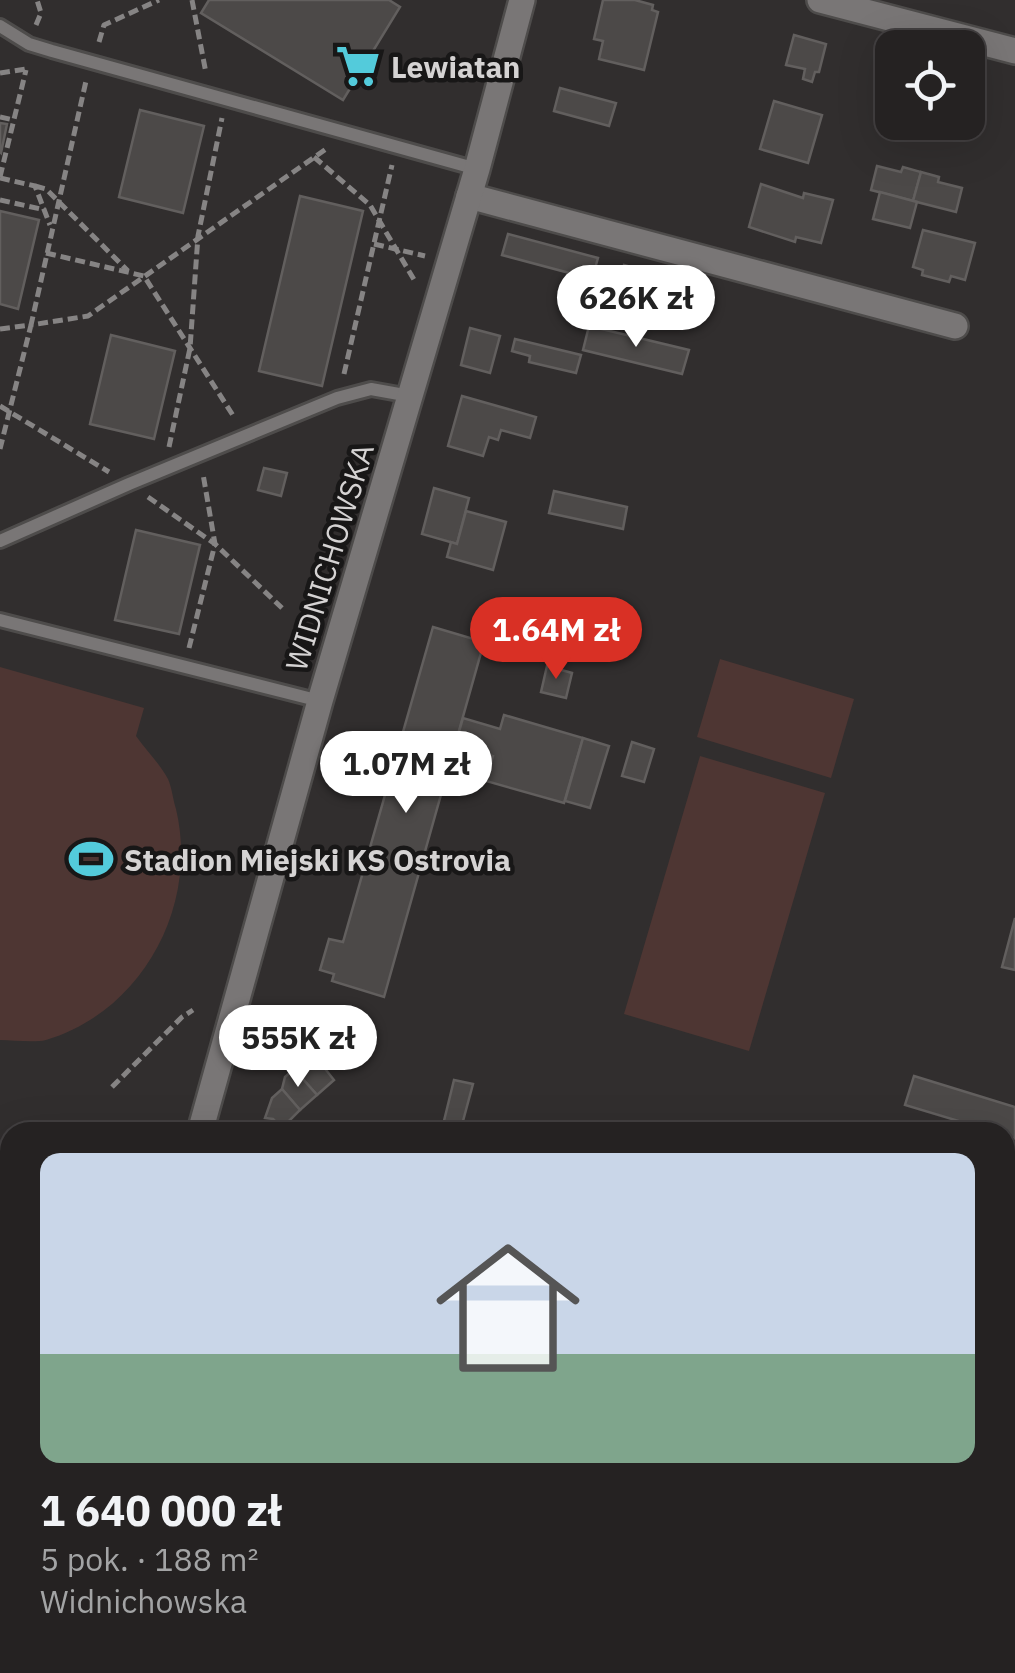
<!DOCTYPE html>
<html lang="pl">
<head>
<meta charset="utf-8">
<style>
  body { margin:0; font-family:"IBM Plex Sans",sans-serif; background:#2d2a2a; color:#f1f3f6; height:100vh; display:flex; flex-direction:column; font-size:38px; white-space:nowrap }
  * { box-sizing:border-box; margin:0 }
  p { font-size:32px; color:#a3a4a5 }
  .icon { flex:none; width:55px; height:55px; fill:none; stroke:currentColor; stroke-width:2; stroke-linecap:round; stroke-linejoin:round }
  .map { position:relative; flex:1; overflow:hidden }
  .sheet { position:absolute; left:0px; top:1122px; width:1015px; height:552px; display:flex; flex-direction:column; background:#252222; border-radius:30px 30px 0 0; box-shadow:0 10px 40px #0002,0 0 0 2px #423f40 }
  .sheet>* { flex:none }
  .tools { position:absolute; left:875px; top:30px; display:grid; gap:20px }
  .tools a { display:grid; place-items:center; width:110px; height:110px; border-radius:20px; background:#252222; box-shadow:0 10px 40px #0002,0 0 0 2px #423f40; font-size:50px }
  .price { position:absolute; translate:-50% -85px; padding:0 22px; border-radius:35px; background:#fff; color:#222; font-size:32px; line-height:65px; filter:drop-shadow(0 2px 5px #0008) }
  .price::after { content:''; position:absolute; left:50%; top:60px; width:30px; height:22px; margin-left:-15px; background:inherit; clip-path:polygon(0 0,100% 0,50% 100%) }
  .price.on { background:#d93025; color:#fff }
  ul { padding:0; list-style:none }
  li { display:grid; align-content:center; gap:20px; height:530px; padding:0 40px }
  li+li { border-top:2px solid #423f40 }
  li span { display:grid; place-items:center; height:310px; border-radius:20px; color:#555 }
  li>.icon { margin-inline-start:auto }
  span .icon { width:180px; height:180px; fill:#fffc; stroke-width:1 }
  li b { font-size:42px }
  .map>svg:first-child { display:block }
  .green { fill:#4e3633 }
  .building { fill:#4c4948; stroke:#625f5e; stroke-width:2.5 }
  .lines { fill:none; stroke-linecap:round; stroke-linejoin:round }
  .service-casing { stroke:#4e4c4b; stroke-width:18 }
  .minor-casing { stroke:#4e4c4b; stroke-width:30 }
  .path { stroke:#868484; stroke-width:5; stroke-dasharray:10 5; stroke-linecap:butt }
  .service { stroke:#797676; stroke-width:12 }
  .minor { stroke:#797676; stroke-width:25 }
  .labels { text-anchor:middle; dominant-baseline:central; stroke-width:9; stroke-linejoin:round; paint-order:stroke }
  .poi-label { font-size:30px; font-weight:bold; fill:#d5d3d3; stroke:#181717; text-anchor:start }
  .street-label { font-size:30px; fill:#d5d3d3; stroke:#181717 }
</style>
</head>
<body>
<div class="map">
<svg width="1015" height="1673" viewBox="0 0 1015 1673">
  <rect width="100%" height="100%" fill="#312e2e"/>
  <g class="green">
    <path d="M 720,659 L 854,699 L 831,778 L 697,737 Z"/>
    <path d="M 0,667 L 144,708 L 136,736 C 146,750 160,764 168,779 C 172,788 173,800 176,809 C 199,905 143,1011 46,1040 C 33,1043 14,1040 0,1040 Z"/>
    <path d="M 700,756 L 825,793 L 749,1051 L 624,1014 Z"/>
    <path d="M 10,1410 L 10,1500 L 0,1497 L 0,1418 Z"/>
    <path d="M 303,1665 L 386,1665 L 384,1673 L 300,1673 Z"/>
    <path d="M 605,1665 L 679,1665 L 677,1673 L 634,1673 Z"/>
  </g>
  <g class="building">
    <path d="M 209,0 L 389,0 L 400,7 L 343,100 L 201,13 Z"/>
    <path d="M 603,0 L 635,0 L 653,5 L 652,10 L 658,12 L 644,70 L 599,59 L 603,41 L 594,39 Z"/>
    <path d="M 794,35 L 826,44 L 819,72 L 815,72 L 812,82 L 803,79 L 805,69 L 786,65 Z"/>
    <path d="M 560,88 L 616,103 L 609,126 L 554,111 Z"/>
    <path d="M 774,101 L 822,115 L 808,163 L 760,149 Z"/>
    <path d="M 140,110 L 204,126 L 183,213 L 119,197 Z"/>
    <path d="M 0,123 L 7,124 L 1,153 L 0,152 Z"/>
    <path d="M 877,166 L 901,172 L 903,167 L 921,172 L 913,201 L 871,190 Z"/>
    <path d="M 921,172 L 939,177 L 938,182 L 962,188 L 956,212 L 913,201 Z"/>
    <path d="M 761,184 L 803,198 L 804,193 L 833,200 L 821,243 L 796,237 L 795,242 L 749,227 Z"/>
    <path d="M 880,192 L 917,202 L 910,228 L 873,219 Z"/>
    <path d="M 300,196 L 363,211 L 322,386 L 259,371 Z"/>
    <path d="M 0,211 L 39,220 L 18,309 L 0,304 Z"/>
    <path d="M 923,230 L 975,243 L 965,280 L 951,276 L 949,282 L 922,275 L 923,270 L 913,267 Z"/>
    <path d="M 508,234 L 598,258 L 588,293 L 569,289 L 573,274 L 502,255 Z"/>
    <path d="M 624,265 L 701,287 L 694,310 L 618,289 Z"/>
    <path d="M 589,326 L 689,350 L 682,374 L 583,350 Z"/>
    <path d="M 470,328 L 500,336 L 490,373 L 461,365 Z"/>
    <path d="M 111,335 L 175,351 L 154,439 L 90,424 Z"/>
    <path d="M 515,339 L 581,355 L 576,373 L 529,362 L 530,356 L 512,351 Z"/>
    <path d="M 462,396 L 536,417 L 530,438 L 501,430 L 498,440 L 489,437 L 483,456 L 448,446 Z"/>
    <path d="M 264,468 L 287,473 L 281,496 L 258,490 Z"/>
    <path d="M 434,488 L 469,498 L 457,544 L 422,534 Z"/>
    <path d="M 554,491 L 627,507 L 623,529 L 549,513 Z"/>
    <path d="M 466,511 L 506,522 L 493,570 L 447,557 L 451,542 L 457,544 Z"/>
    <path d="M 136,530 L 200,545 L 179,634 L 115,620 Z"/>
    <path d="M 433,627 L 484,642 L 384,997 L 332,981 L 334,974 L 320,970 L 329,939 L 343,942 Z"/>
    <path d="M 547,666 L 572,673 L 566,698 L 541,692 Z"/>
    <path d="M 504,715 L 583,738 L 564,803 L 486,781 L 493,756 L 479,752 L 478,758 L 468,755 L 470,750 L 455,746 L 463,718 L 500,729 Z"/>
    <path d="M 583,738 L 609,746 L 590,808 L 565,801 Z"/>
    <path d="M 632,742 L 654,749 L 644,782 L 622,776 Z"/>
    <path d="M 1015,918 L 1015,970 L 1002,967 Z"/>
    <path d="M 307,1046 L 334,1080 L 317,1095 L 294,1069 L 295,1056 Z"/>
    <path d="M 294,1069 L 317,1095 L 300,1110 L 282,1089 L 285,1077 Z"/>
    <path d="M 914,1076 L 1015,1107 L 1015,1139 L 1005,1135 L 1005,1132 L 995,1132 L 905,1105 Z"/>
    <path d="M 454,1080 L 473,1084 L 460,1132 L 442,1129 Z"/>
    <path d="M 282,1089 L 300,1110 L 282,1128 L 273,1119 L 265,1118 L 272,1098 Z"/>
    <path d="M 372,1123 L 407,1132 L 369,1132 Z"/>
    <path d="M 543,1123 L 561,1128 L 560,1132 L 540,1132 Z"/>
    <path d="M 1005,1165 L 1015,1168 L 1015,1199 L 1005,1196 Z"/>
    <path d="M 10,1245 L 10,1272 L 3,1270 Z"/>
    <path d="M 1005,1322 L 1015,1325 L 1011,1353 L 1005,1354 Z"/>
    <path d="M 1005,1537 L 1015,1539 L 1015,1558 L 1012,1557 L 1008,1575 L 1005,1574 Z"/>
    <path d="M 0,1572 L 10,1575 L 10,1665 L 25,1665 L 22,1673 L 0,1673 Z"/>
    <path d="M 1005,1641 L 1015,1644 L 1015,1673 L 981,1673 L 970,1669 L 971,1665 L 1005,1665 Z"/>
    <path d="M 80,1665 L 183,1665 L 212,1673 L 78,1673 Z"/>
    <path d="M 183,1665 L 232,1665 L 229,1673 L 212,1673 Z"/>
    <path d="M 864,1665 L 904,1665 L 928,1673 L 876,1673 Z"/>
  </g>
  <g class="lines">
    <g class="service-casing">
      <g id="service">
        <path d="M 0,26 L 29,44 L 52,51 L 477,169"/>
        <path d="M 0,541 L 129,484 L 337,398 L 371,389 L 410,396"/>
        <path d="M 0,620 L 320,701"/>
      </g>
    </g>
    <g class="minor-casing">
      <g id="minor">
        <path d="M 820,0 L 1015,51"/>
        <path d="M 469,196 L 955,326"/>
        <path d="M 200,1132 L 320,701 L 477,169 L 522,0"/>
        <path d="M 0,1167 L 10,1170"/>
        <path d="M 0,1363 L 10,1354"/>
        <path d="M 1005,1453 L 1015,1456"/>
      </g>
    </g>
    <g class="path">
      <path d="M 192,0 L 206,73"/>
      <path d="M 36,25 L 41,13 L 37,0"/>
      <path d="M 99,42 L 104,25 L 159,0"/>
      <path d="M 0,73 L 26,69"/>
      <path d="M 0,117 L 14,120"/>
      <path d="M 314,157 L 370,205 L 416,283"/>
      <path d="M 0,177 L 26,70"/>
      <path d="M 0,178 L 35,186 L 50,225"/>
      <path d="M 35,186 L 46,189 L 128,271"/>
      <path d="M 0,200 L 45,210"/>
      <path d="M 374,244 L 425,256"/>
      <path d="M 46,253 L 144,276 L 234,417"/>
      <path d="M 0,329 L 31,325 L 86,81"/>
      <path d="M 344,374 L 392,165"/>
      <path d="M 0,406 L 109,472"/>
      <path d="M 169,447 L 190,348 L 198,236 L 222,118"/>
      <path d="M 0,449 L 31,325 L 88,316 L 326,149"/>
      <path d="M 148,497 L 215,544 L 282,608"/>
      <path d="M 189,648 L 215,544 L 203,474"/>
      <path d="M 112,1087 L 182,1017 L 193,1010"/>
      <path d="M 0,1412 L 10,1402"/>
      <path d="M 466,1665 L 495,1673"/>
    </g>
    <use href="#service" class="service"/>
    <use href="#minor" class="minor"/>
  </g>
  <defs>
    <g id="supermarket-bare" transform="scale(3.45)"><path d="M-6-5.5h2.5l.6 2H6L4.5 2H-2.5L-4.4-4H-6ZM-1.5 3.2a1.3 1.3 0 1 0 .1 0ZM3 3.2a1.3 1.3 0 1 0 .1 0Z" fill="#53cbdb" stroke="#181717" stroke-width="2.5" paint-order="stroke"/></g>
    <g id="stadium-bare" transform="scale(3.45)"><path d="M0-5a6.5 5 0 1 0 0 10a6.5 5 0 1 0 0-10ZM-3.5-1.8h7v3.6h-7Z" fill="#53cbdb" stroke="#181717" stroke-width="2.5" paint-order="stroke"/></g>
  </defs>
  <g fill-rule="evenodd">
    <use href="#supermarket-bare" x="358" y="66"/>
    <use href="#stadium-bare" x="91" y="859"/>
  </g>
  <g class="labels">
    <g class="poi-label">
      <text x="391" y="66">Lewiatan</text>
      <text x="124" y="859">Stadion Miejski KS Ostrovia</text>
    </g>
    <g class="street-label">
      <text transform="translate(329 557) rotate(-73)">WIDNICHOWSKA</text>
    </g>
  </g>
</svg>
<div class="tools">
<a><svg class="icon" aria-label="locate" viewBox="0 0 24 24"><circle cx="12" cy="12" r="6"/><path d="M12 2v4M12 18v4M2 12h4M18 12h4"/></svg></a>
</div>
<b class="price" style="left:636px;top:350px">626K zł</b>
<b class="price on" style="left:556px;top:682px">1.64M zł</b>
<b class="price" style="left:406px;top:816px">1.07M zł</b>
<b class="price" style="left:298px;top:1090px">555K zł</b>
<section class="sheet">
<ul>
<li><span style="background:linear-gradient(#c9d6e8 65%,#7fa58c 0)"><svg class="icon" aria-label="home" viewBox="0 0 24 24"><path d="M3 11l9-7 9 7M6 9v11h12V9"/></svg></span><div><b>1 640 000 zł</b><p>5 pok. · 188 m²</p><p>Widnichowska</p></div></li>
</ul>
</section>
</div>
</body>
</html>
